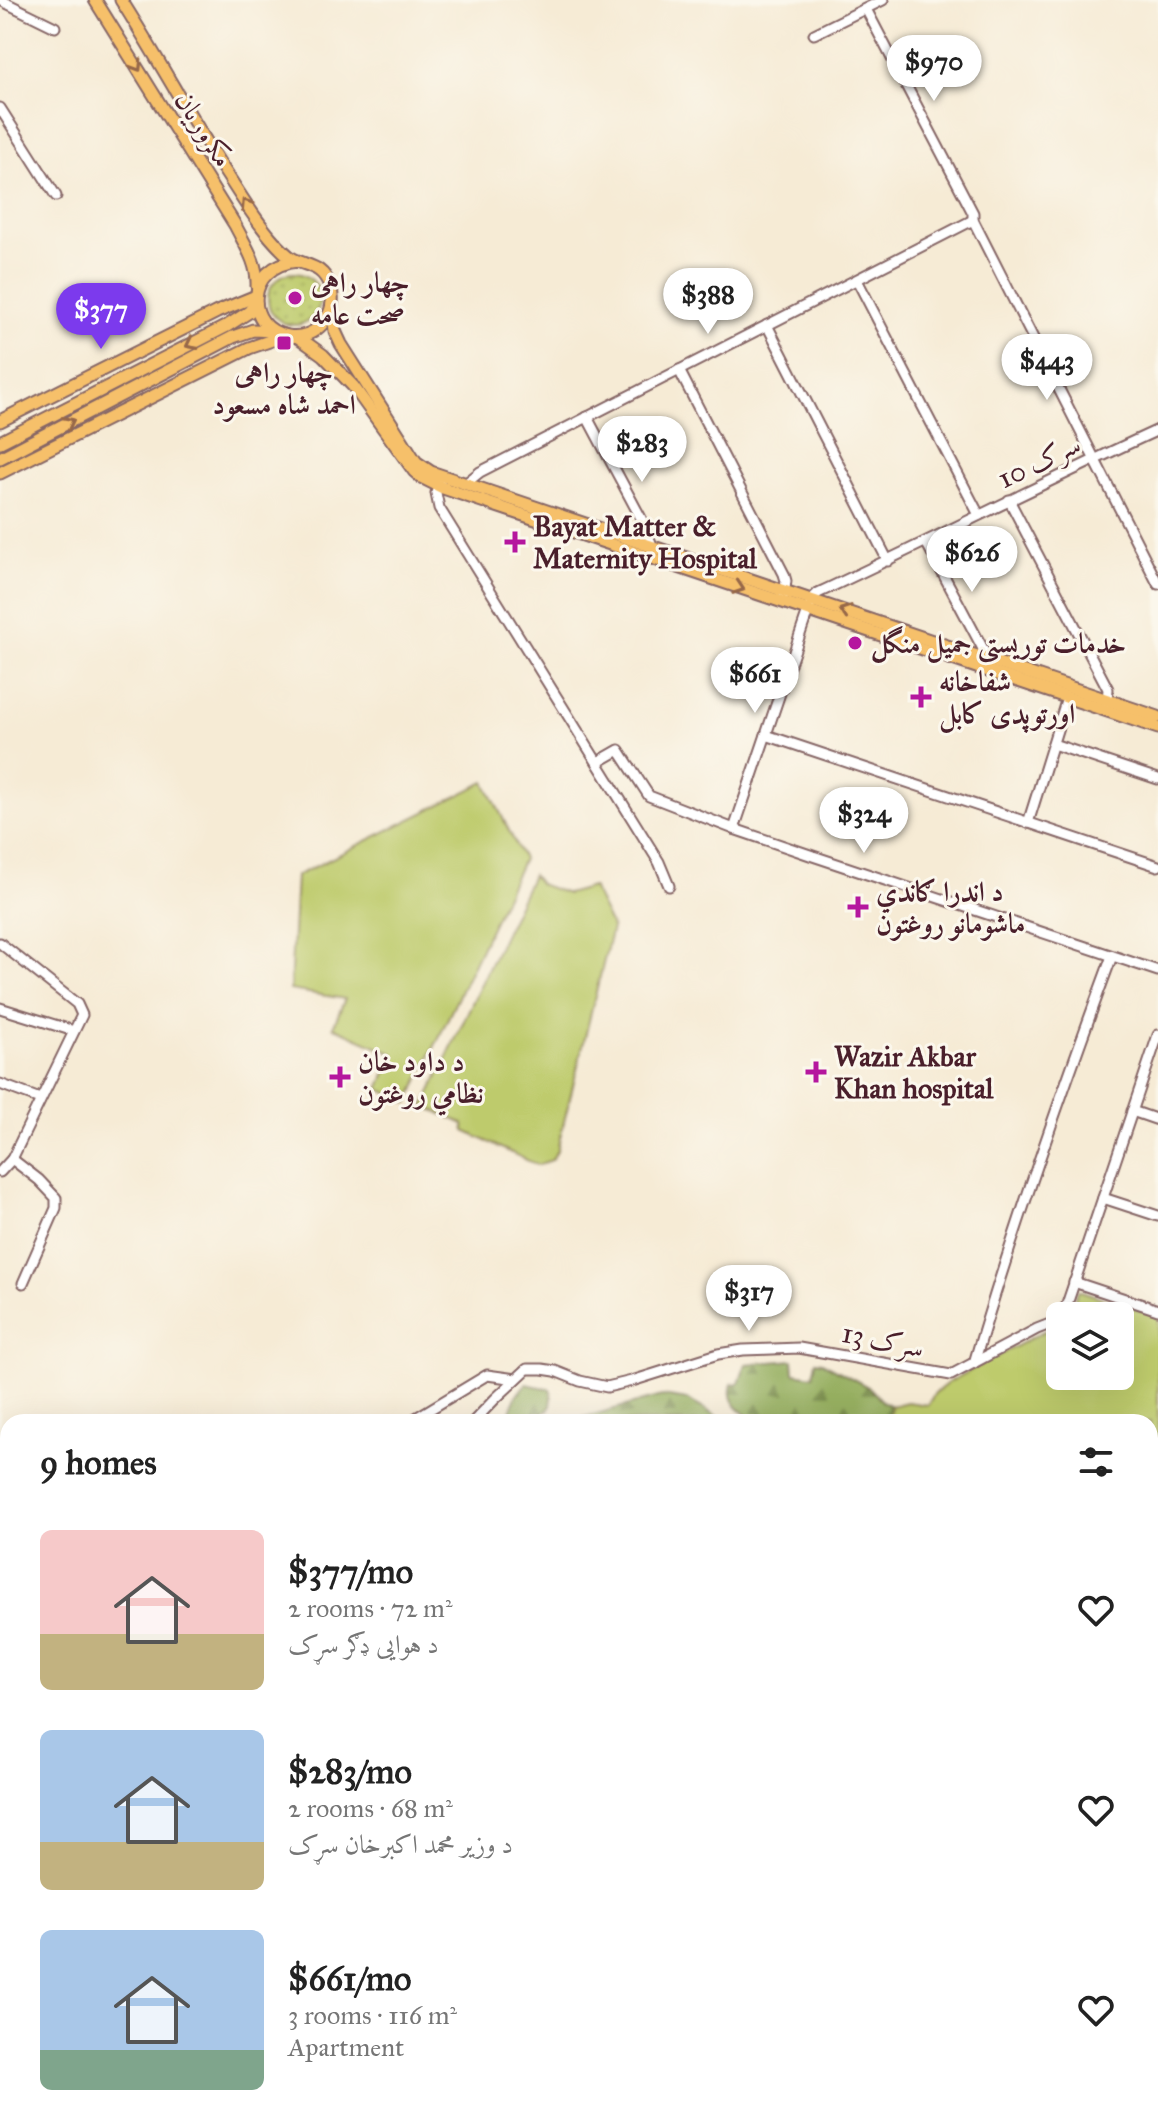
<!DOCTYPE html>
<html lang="en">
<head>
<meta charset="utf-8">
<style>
  body { margin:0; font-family:"IM FELL Great Primer",Amiri,serif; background:#f6f6f6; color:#222; height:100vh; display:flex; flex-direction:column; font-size:30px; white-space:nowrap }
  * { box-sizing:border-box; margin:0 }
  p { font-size:26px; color:#767676 }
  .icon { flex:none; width:44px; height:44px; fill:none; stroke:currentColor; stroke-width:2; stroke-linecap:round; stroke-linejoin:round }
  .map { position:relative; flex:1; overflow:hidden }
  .side { position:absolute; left:0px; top:1414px; width:1158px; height:712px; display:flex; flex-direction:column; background:#fff; border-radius:24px 24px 0 0; box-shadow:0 8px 32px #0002 }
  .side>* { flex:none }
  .buttons { position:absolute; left:1046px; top:1302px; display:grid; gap:16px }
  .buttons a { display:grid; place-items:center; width:88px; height:88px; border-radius:12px; background:#fff; box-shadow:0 8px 32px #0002; font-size:40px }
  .price { position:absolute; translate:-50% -68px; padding:0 18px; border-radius:28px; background:#fff; color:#222; font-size:26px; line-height:52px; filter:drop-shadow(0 2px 4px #0008) }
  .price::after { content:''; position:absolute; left:50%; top:48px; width:24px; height:18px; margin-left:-12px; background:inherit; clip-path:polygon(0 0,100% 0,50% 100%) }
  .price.on { background:#7c3aed; color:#fff }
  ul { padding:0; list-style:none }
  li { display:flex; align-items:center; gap:24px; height:200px; padding:0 40px }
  li span { display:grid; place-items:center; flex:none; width:224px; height:160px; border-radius:12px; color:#555 }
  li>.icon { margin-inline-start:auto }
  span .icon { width:96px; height:96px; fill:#fffc; stroke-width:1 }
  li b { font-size:34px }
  h2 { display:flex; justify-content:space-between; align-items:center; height:96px; padding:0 40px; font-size:34px }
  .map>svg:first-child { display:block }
  .grass { fill:url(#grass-dots); stroke:#84754c; stroke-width:2 }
  .forest { fill:url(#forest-firs); stroke:#706746; stroke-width:2 }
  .park { fill:#becb6c; stroke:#84754c; stroke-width:2 }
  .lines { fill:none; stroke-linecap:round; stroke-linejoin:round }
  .minor-casing { stroke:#866666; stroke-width:13 }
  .major-casing { stroke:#866666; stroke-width:15 }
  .minor { stroke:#fff; stroke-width:9 }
  .major { stroke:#f6c06b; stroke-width:11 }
  .oneway { stroke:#976748 }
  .poi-dot { fill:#b5179e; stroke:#fbf7ec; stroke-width:3 }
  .labels { text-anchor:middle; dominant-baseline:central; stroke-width:6; stroke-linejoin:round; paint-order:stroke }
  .street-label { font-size:28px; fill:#4a1f2b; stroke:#fbf7ec }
  .poi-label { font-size:28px; font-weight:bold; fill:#4a1f2b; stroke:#fbf7ec; text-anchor:start }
</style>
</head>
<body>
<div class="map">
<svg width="1158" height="2126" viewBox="0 0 1158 2126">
  <defs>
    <pattern id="grass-dots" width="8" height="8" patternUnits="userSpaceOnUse" patternTransform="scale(2)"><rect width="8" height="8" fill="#becb6c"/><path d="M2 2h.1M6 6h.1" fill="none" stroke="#a5ae5e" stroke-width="1.8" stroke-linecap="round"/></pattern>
    <pattern id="forest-firs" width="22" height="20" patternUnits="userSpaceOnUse" patternTransform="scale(2)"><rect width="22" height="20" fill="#96af60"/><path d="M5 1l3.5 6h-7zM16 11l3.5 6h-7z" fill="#7c8e4f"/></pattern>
  </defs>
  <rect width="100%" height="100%" fill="#fbf7ec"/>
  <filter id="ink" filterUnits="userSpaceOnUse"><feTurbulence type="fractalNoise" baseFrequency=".0125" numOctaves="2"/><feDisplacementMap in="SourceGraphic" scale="16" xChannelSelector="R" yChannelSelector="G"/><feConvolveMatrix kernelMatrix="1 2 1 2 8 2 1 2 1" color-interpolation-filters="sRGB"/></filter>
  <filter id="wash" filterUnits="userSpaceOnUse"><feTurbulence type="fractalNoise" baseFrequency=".006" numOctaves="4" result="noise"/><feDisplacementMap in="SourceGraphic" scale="32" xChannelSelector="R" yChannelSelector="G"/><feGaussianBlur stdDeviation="1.8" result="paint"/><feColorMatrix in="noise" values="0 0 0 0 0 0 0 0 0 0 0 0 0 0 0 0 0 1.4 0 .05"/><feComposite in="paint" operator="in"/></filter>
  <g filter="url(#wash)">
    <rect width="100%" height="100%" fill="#f6ebd5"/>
    <circle class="grass" cx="294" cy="299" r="26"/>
    <g class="forest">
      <path d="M 793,1360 L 794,1373 L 813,1376 L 816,1361 L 822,1362 L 870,1388 L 883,1402 L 889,1405 L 925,1414 L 1049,1422 L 756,1422 C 742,1412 726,1403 732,1384 L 739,1383 L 746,1364 Z"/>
      <path d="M 526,1384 L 551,1389 C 554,1416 546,1406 535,1422 L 506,1422 L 517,1394 Z"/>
      <path d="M 662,1396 L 688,1400 L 727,1422 L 572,1422 L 578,1419 Z"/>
      <path d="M 1150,1570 L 1158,1570 L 1158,1671 L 1150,1667 Z"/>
    </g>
    <g class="park">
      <path d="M 485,782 L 523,859 L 408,1103 L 379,1089 L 394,1054 L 333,1027 L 345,999 L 290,990 L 296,876 Z"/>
      <path d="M 532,875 L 539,884 L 567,894 L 592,887 L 612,928 L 557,1150 L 552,1160 L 537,1165 L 465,1131 L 464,1124 L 424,1106 Z"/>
      <path d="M 1078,1290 L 1158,1316 L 1158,1545 L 1150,1544 L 1150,1422 L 888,1422 L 891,1406 L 907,1402 L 928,1405 L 934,1394 L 949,1382 L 1044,1331 L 1060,1327 L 1060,1376 L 1120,1376 L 1120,1316 L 1069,1316 Z"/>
    </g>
  </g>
  <g filter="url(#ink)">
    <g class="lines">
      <g class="minor-casing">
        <g id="minor">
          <path d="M 0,0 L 55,27"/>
          <path d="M 866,9 L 973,213 L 973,220 L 1158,584"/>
          <path d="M 814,34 L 883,0"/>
          <path d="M 0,108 L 56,196"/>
          <path d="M 857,280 L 979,515"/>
          <path d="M 767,325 L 888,561"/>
          <path d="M 679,370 L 784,574 L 786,581 L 784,596"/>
          <path d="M 587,417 L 642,520 L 653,548 L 652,551"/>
          <path d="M 441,479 L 436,493 L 439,508 L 659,862 L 669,886"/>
          <path d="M 465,484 L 480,472 L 973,220"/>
          <path d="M 1009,500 L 1108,689 L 1107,703"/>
          <path d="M 926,542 L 982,647 L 987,659 L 986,663"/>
          <path d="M 766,735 L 1158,866"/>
          <path d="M 1053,744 L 1158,779"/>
          <path d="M 598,762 L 619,750 L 649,796 L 734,829 L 810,855 L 1158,971"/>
          <path d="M 1028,823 L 1067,698"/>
          <path d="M 734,829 L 812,599 L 818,593 C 932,540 1044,482 1158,430"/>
          <path d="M 0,943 L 77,1004 L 82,1015 L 12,1159 L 0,1172"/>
          <path d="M 0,1008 L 74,1031"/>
          <path d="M 0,1084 L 40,1099"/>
          <path d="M 1132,1111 L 1158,1120"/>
          <path d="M 12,1159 L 39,1180 L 56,1198 L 56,1208 L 23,1283"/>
          <path d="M 1103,1198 L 1158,1216"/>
          <path d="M 1074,1282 L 1158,1310"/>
          <path d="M 1063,1316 L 1158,1035"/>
          <path d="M 974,1363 C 1015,1225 1062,1091 1112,956"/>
          <path d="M 409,1422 L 487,1375 L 516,1379"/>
          <path d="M 473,1422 L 495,1399 L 527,1369 L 542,1369 L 555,1371 L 580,1381 L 607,1387 L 632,1381 L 718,1354 L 743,1350 L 799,1348 L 951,1375 L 1037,1329 L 1060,1320"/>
          <path d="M 0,1495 L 8,1498"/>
          <path d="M 1150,1506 L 1158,1508"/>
          <path d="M 0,1581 L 6,1573"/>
          <path d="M 0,1652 L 8,1656"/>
          <path d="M 0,1723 L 8,1725"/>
          <path d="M 0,1810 L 8,1796"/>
          <path d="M 17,2126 L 20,2118"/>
          <path d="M 77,2126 L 81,2118"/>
          <path d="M 113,2126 L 116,2118"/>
          <path d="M 236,2126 L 240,2118"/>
          <path d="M 262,2126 L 265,2118"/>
          <path d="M 391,2126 L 394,2118"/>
          <path d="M 482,2126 L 484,2118"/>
          <path d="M 505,2126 L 508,2118"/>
          <path d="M 670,2126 L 672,2118"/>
          <path d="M 744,2126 L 747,2118"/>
          <path d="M 791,2126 L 794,2118"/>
        </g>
      </g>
      <g class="major-casing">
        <g id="major">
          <path d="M 95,0 L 235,225 C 245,245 258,263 257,286"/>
          <path d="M 121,0 C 156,55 187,112 222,167 C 238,191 252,216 271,238 C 277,245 285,254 293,259 C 309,267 322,265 330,286 C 340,314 315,341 288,336 C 244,329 244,265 298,261"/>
          <path d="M 332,304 L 335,331 L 341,344 L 416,462 L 431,472 L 1158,717"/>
          <path d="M 298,337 L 323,355 L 353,386 L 414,471 L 421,477 L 443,488 L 1158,728"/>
          <path d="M 0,421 L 217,312 L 256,296"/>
          <path d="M 0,442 L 227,326 L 249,312 L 256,303"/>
          <path d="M 0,458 L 233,337 L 253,330 L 273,331"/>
          <path d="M 0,473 L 249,348 L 284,336"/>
          <path d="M 0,1772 L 8,1773"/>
          <path d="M 0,1780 L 8,1781"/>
          <path d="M 1150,2080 L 1158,2084"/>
        </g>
      </g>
      <use href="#minor" class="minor"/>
      <use href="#major" class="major"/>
    </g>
    <defs><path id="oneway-chevron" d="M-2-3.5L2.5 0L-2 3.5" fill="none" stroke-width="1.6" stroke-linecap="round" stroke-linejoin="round" transform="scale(2)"/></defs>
    <g class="oneway">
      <use href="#oneway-chevron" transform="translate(137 66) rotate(58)"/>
      <use href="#oneway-chevron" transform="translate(246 204) rotate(-123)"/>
      <use href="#oneway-chevron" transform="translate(191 344) rotate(153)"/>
      <use href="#oneway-chevron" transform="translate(69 422) rotate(-27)"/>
      <use href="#oneway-chevron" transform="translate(739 588) rotate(19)"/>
      <use href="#oneway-chevron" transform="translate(845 611) rotate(-161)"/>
    </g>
  </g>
  <g class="poi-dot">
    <circle cx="295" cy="298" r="8"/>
    <rect x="276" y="335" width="16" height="16" rx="4"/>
    <path d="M511 530h8v8h8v8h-8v8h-8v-8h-8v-8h8z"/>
    <circle cx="855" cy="643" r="8"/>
    <path d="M917 685h8v8h8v8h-8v8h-8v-8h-8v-8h8z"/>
    <path d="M854 895h8v8h8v8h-8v8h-8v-8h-8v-8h8z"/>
    <path d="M812 1060h8v8h8v8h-8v8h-8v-8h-8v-8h8z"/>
    <path d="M336 1065h8v8h8v8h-8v8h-8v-8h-8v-8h8z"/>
  </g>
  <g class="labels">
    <g class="street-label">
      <text transform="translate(204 129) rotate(58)">مکروریان</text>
      <text transform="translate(1039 461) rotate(-26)">سرک 10</text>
      <text transform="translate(883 1340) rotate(11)">سرک 13</text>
    </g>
    <g class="poi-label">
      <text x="311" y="282">چهار راهی<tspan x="311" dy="32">صحت عامه</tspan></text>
      <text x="284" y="372" text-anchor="middle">چهار راهی<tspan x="284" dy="32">احمد شاه مسعود</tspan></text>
      <text x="533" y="526">Bayat Matter &amp;<tspan x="533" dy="32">Maternity Hospital</tspan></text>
      <text x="871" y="643">خدمات توریستی جمیل منگل</text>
      <text x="939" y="681">شفاخانه<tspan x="939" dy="32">اورتوپدی کابل</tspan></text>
      <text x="876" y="891">د اندرا ګاندي<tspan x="876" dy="32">ماشومانو روغتون</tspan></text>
      <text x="834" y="1056">Wazir Akbar<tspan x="834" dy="32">Khan hospital</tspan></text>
      <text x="358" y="1061">د داود خان<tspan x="358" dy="32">نظامي روغتون</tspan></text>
    </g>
  </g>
</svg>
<div class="buttons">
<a><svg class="icon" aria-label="layers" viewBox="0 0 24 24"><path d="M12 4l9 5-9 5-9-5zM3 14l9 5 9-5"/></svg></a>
</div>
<b class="price" style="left:934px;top:103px">$970</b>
<b class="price" style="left:708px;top:336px">$388</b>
<b class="price on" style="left:101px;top:351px">$377</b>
<b class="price" style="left:1047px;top:402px">$443</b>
<b class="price" style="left:642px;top:484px">$283</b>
<b class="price" style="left:972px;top:594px">$626</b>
<b class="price" style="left:755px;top:715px">$661</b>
<b class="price" style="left:864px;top:855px">$324</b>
<b class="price" style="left:749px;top:1333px">$317</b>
<section class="side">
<h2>9 homes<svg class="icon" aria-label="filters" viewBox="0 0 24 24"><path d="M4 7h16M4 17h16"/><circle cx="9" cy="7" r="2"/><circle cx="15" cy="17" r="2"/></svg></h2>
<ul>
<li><span style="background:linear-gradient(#f6c9c9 65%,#c2b280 0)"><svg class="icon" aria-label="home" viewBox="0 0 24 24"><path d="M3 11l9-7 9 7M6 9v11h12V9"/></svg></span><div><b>$377/mo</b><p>2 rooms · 72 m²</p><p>د هوایی ډګر سړک</p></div><svg class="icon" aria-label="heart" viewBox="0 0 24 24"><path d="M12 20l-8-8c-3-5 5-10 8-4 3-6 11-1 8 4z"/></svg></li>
<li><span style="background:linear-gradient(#a9c7e8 70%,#c2b280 0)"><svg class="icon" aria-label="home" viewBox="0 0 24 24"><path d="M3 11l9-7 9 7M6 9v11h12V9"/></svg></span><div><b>$283/mo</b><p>2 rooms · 68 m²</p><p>د وزیر محمد اکبرخان سړک</p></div><svg class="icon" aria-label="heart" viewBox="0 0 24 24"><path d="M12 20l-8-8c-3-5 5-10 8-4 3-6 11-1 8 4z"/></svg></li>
<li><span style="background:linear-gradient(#a9c7e8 75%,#7fa58c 0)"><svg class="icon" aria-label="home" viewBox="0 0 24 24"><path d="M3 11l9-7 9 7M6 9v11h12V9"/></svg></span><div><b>$661/mo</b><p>3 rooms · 116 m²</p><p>Apartment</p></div><svg class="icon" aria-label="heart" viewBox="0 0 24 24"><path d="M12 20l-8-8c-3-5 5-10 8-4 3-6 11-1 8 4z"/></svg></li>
</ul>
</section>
</div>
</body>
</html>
